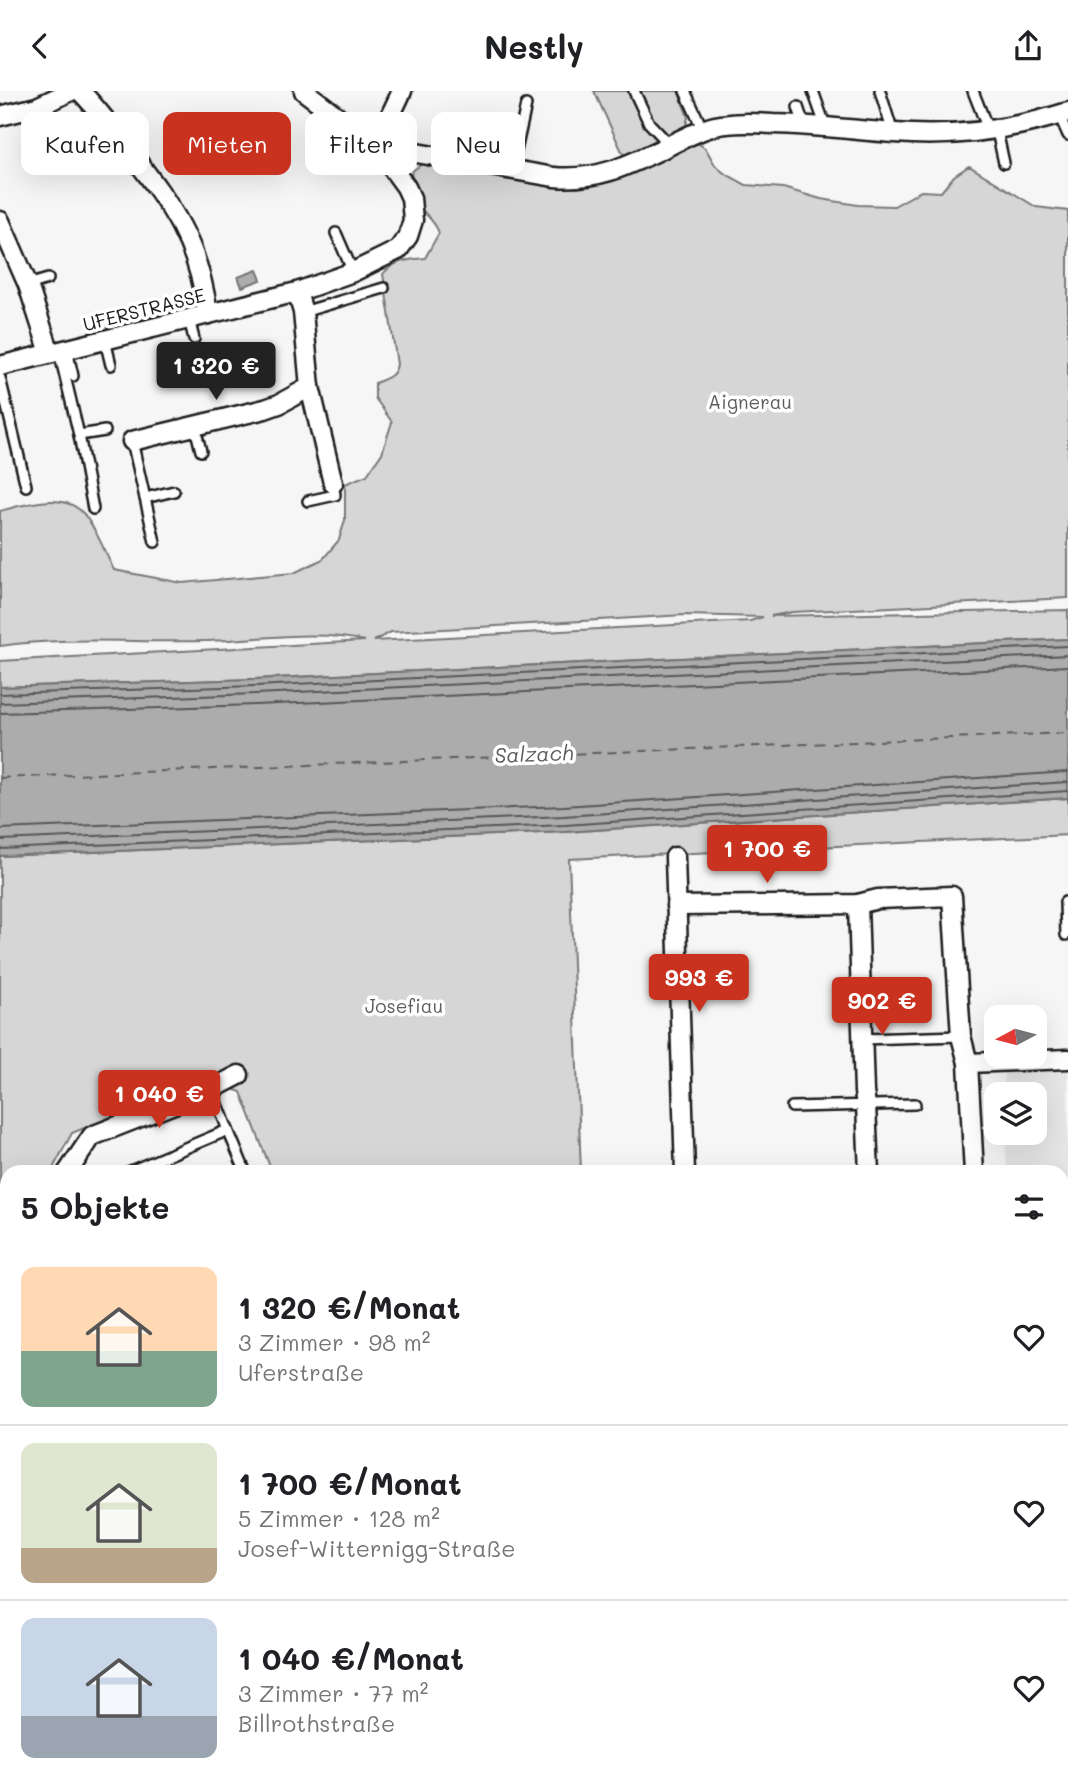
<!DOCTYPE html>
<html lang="de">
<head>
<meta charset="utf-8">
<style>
  body { margin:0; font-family:Mali,sans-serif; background:#f6f6f6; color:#202124; height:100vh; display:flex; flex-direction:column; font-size:26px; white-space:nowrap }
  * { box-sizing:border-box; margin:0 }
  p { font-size:23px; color:#757577 }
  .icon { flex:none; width:38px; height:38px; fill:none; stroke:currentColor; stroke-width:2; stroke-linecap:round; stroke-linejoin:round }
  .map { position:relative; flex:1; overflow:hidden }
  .panel { position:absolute; left:0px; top:1074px; width:1069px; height:625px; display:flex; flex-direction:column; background:#fff; border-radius:21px 21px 0 0; box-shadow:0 7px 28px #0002 }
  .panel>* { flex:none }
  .top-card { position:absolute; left:21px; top:21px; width:700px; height:63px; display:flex; gap:14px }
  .needle { width:46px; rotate:263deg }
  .fabs { position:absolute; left:984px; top:914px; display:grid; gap:14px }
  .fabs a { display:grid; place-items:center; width:63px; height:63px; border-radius:14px; background:#fff; box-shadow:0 7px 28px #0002; font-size:35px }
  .price { position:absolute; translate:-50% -60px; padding:0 16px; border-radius:7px; background:#c8321e; color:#fff; font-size:23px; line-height:46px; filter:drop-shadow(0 2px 4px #0008) }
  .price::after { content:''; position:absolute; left:50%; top:42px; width:21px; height:16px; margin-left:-10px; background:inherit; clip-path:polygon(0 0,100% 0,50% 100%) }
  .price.selected { background:#222; color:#fff }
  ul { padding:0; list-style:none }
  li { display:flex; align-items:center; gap:21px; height:175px; padding:0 21px }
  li+li { border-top:2px solid #e0e0e0 }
  li span { display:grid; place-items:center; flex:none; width:196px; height:140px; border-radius:14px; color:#555 }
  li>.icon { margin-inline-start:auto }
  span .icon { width:84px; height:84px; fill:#fffc; stroke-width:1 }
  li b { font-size:30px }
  h2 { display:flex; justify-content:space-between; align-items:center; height:84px; padding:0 21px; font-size:30px }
  .tag { padding:0 24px; border-radius:14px; background:#fff; box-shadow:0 7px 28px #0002; font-size:24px; line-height:63px }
  .tag.selected { background:#c8321e; color:#fff }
  header { display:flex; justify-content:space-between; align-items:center; height:91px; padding:0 21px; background:#fff; font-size:32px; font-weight:800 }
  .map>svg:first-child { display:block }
  .built { fill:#e6e6e6 }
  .green { fill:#d6d6d6; stroke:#797979; stroke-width:2; fill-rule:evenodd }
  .water { fill:#acacac; stroke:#727272; stroke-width:2 }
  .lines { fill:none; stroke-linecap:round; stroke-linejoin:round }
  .shore { stroke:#565656; stroke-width:2 }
  .ferry { stroke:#5d5d5d; stroke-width:2; stroke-dasharray:9 7; stroke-linecap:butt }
  .service-casing { stroke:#1c1c1c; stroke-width:14 }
  .minor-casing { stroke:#1c1c1c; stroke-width:23 }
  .service { stroke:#fff; stroke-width:9 }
  .minor { stroke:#fff; stroke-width:18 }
  .labels { text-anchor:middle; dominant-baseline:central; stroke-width:7; stroke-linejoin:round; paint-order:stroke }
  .street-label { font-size:19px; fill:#1c1c1c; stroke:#fff }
  .park-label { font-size:19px; fill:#5d5d5d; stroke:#fff }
  .water-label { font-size:21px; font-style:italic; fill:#5d5d5d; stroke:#fff }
</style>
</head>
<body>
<header><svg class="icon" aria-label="back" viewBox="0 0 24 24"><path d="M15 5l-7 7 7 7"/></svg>Nestly<svg class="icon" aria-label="share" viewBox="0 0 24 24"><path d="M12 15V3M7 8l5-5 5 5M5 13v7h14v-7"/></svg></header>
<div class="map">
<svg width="1068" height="1698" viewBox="0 0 1068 1698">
  <rect width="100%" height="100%" fill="#f6f6f6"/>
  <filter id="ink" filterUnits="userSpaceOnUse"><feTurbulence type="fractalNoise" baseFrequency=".0143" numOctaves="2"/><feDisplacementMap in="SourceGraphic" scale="14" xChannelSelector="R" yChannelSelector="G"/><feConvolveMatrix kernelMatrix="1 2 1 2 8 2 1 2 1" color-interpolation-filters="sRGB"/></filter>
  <g filter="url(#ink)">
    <g class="built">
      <path d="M 1068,972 L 1068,1698 L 263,1698 L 261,1692 L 1062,1692 L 1062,1082 L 1007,1081 L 1005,1041 L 1034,1041 L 1034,1003 L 1004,1003 L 1004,974 Z"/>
      <path d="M 84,1692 L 151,1692 L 152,1698 L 66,1698 Z"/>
    </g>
    <g class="green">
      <path d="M 594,0 L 678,0 L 688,26 L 686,34 L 659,50 L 624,65 Z"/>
      <path d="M 684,51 L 699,53 L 706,58 L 715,74 L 724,82 L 746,94 L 783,97 L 821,108 L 858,114 L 894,115 L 921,100 L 941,101 L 954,85 L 969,75 L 1036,116 L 1068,120 L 1068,507 L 792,521 L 771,525 L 1068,519 L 1068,548 L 255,588 L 0,596 L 0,570 L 365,550 C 318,538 254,549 204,550 C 137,552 68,545 0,555 L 0,420 C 25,413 68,399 86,426 C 98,441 105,462 114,479 L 182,492 L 294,482 L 323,468 L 339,449 L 345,429 L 345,393 L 367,384 L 382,362 L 392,331 L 375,307 L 375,292 C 387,287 395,286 397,273 L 383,183 C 394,169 408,169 425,167 L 439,142 C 434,125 413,117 410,98 C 409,93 411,85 412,80 L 425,71 L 571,93 ZM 685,524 L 763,526 L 750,530 L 374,550 L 391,541 Z"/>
      <path d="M 1068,707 L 1068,744 L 569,768 L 581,1081 L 272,1081 L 241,1001 L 204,988 L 72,1042 L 51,1081 L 7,1082 L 7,1151 L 0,1151 L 0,765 L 565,741 Z"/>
      <path d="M 0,1232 L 7,1252 L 7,1274 L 0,1277 Z"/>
    </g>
    <g class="water">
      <path d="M 257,179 L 261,189 L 242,196 L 238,186 Z"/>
      <path d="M 1068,548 L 1068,707 L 565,741 L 0,765 L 0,596 L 255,588 Z"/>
    </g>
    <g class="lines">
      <g class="shore">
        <path d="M 0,603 L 255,595 L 1068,555"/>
        <path d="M 0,612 L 256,603 L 1068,564"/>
        <path d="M 0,622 L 256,614 L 1068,575"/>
        <path d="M 0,738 L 564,715 L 1068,681"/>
        <path d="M 0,749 L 564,725 L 1068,691"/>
        <path d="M 0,758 L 565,734 L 1068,700"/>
      </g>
      <path class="ferry" d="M 0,687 L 1068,642"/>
      <g class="service-casing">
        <g id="service">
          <path d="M 634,0 L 649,32 L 670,54"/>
          <path d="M 685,0 L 703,39"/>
          <path d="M 813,0 L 825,34"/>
          <path d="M 880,0 L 893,42"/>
          <path d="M 973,0 L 989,41"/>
          <path d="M 798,16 L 804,34"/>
          <path d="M 1059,24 L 1068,44"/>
          <path d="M 997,40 L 1004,72"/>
          <path d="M 512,78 L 526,14"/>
          <path d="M 336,142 L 353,181"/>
          <path d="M 28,194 L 48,188"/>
          <path d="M 303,221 L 384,197"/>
          <path d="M 189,228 L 194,248"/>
          <path d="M 105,249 L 111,274"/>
          <path d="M 67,259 L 73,285"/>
          <path d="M 59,260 L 79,344 L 93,418"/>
          <path d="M 0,287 L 26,395"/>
          <path d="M 195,336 L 201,360"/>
          <path d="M 79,344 L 105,340"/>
          <path d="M 132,350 L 155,451"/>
          <path d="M 145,407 L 174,400"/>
          <path d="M 308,410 L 335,404 L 333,392"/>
          <path d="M 1066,844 L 1065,811 L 1068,811"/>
          <path d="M 862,948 L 961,945"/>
          <path d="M 792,1016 L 915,1013"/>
          <path d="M 228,1039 L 246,1082"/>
          <path d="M 126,1082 L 228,1039 L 212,998"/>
          <path d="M 1062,1386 L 1068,1386"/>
          <path d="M 0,1528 L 7,1526"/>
          <path d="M 930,1692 L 931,1698"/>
          <path d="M 941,1692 L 941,1698"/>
          <path d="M 1054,1692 L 1055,1698"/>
        </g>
      </g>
      <g class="minor-casing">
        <g id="minor">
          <path d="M 80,0 C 98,18 113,39 129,59 C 172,116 198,150 208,223"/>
          <path d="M 0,25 L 37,16 L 71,0"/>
          <path d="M 376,55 L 554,86 C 600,90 630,73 670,54 C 684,47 699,39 715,35 C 734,31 754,32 773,33 C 814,34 854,39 895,42 C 955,47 1011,39 1068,21"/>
          <path d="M 376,55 L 402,0"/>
          <path d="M 0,130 L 28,194 L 50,262"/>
          <path d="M 297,201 L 303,221 L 310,296 L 333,392"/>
          <path d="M 0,275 L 297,201 L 353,181 L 398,159 L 408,145 L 413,129 L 411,107 L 406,96 L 376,55 L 304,0"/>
          <path d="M 132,350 L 265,318 L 279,313 L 310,296"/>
          <path d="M 675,766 L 685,1082"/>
          <path d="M 858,813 L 864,1001 L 866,1014 L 869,1082"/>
          <path d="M 676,815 L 858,813 L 878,808 L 952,805 L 961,945 L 968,972 L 974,1082"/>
          <path d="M 968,972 L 1068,968"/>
          <path d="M 67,1082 L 92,1045 L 212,998 L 239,984"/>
          <path d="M 0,1187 L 7,1209"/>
          <path d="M 1062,1450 L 1068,1450"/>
          <path d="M 164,1692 L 166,1698"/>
          <path d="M 718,1692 L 719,1698"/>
        </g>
      </g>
      <use href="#service" class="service"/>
      <use href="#minor" class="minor"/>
    </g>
  </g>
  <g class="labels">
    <g class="street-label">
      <text transform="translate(144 218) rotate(-14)">UFERSTRASSE</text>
    </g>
    <g class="park-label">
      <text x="750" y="310">Aignerau</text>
      <text x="404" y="914">Josefiau</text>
    </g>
    <g class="water-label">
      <text transform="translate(534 662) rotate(-2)">Salzach</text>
    </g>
  </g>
</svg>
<div class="fabs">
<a><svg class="needle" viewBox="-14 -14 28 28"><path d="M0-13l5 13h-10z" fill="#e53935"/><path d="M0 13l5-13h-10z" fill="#757577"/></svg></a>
<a><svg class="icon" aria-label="layers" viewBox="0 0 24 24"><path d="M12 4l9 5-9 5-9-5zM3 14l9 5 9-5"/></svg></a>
</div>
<b class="price selected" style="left:216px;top:311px">1 320 €</b>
<b class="price" style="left:767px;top:794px">1 700 €</b>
<b class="price" style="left:699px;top:923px">993 €</b>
<b class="price" style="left:882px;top:946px">902 €</b>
<b class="price" style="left:159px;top:1039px">1 040 €</b>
<div class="top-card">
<a class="tag">Kaufen</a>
<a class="tag selected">Mieten</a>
<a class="tag">Filter</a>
<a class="tag">Neu</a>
</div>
<section class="panel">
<h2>5 Objekte<svg class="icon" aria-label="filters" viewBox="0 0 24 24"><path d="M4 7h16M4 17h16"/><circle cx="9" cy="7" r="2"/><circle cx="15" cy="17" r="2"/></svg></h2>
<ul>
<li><span style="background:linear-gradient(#ffd9b3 60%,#7fa58c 0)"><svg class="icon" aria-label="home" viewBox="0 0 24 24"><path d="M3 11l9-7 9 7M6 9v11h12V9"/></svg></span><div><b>1 320 €/Monat</b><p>3 Zimmer · 98 m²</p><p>Uferstraße</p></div><svg class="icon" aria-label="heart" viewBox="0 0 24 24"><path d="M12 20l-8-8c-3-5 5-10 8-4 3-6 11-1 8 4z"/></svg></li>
<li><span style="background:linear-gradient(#dfe7d0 75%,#b9a48a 0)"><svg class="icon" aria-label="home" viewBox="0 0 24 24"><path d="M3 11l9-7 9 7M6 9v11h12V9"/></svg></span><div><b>1 700 €/Monat</b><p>5 Zimmer · 128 m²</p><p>Josef-Witternigg-Straße</p></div><svg class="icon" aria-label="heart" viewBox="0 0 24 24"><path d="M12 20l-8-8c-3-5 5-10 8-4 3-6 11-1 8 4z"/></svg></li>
<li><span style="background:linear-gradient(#c9d6e8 70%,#9aa5b1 0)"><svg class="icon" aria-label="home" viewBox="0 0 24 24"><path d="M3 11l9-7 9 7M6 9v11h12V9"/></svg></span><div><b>1 040 €/Monat</b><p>3 Zimmer · 77 m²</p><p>Billrothstraße</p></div><svg class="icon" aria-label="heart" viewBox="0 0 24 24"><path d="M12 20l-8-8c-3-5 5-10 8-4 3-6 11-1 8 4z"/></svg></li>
</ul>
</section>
</div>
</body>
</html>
